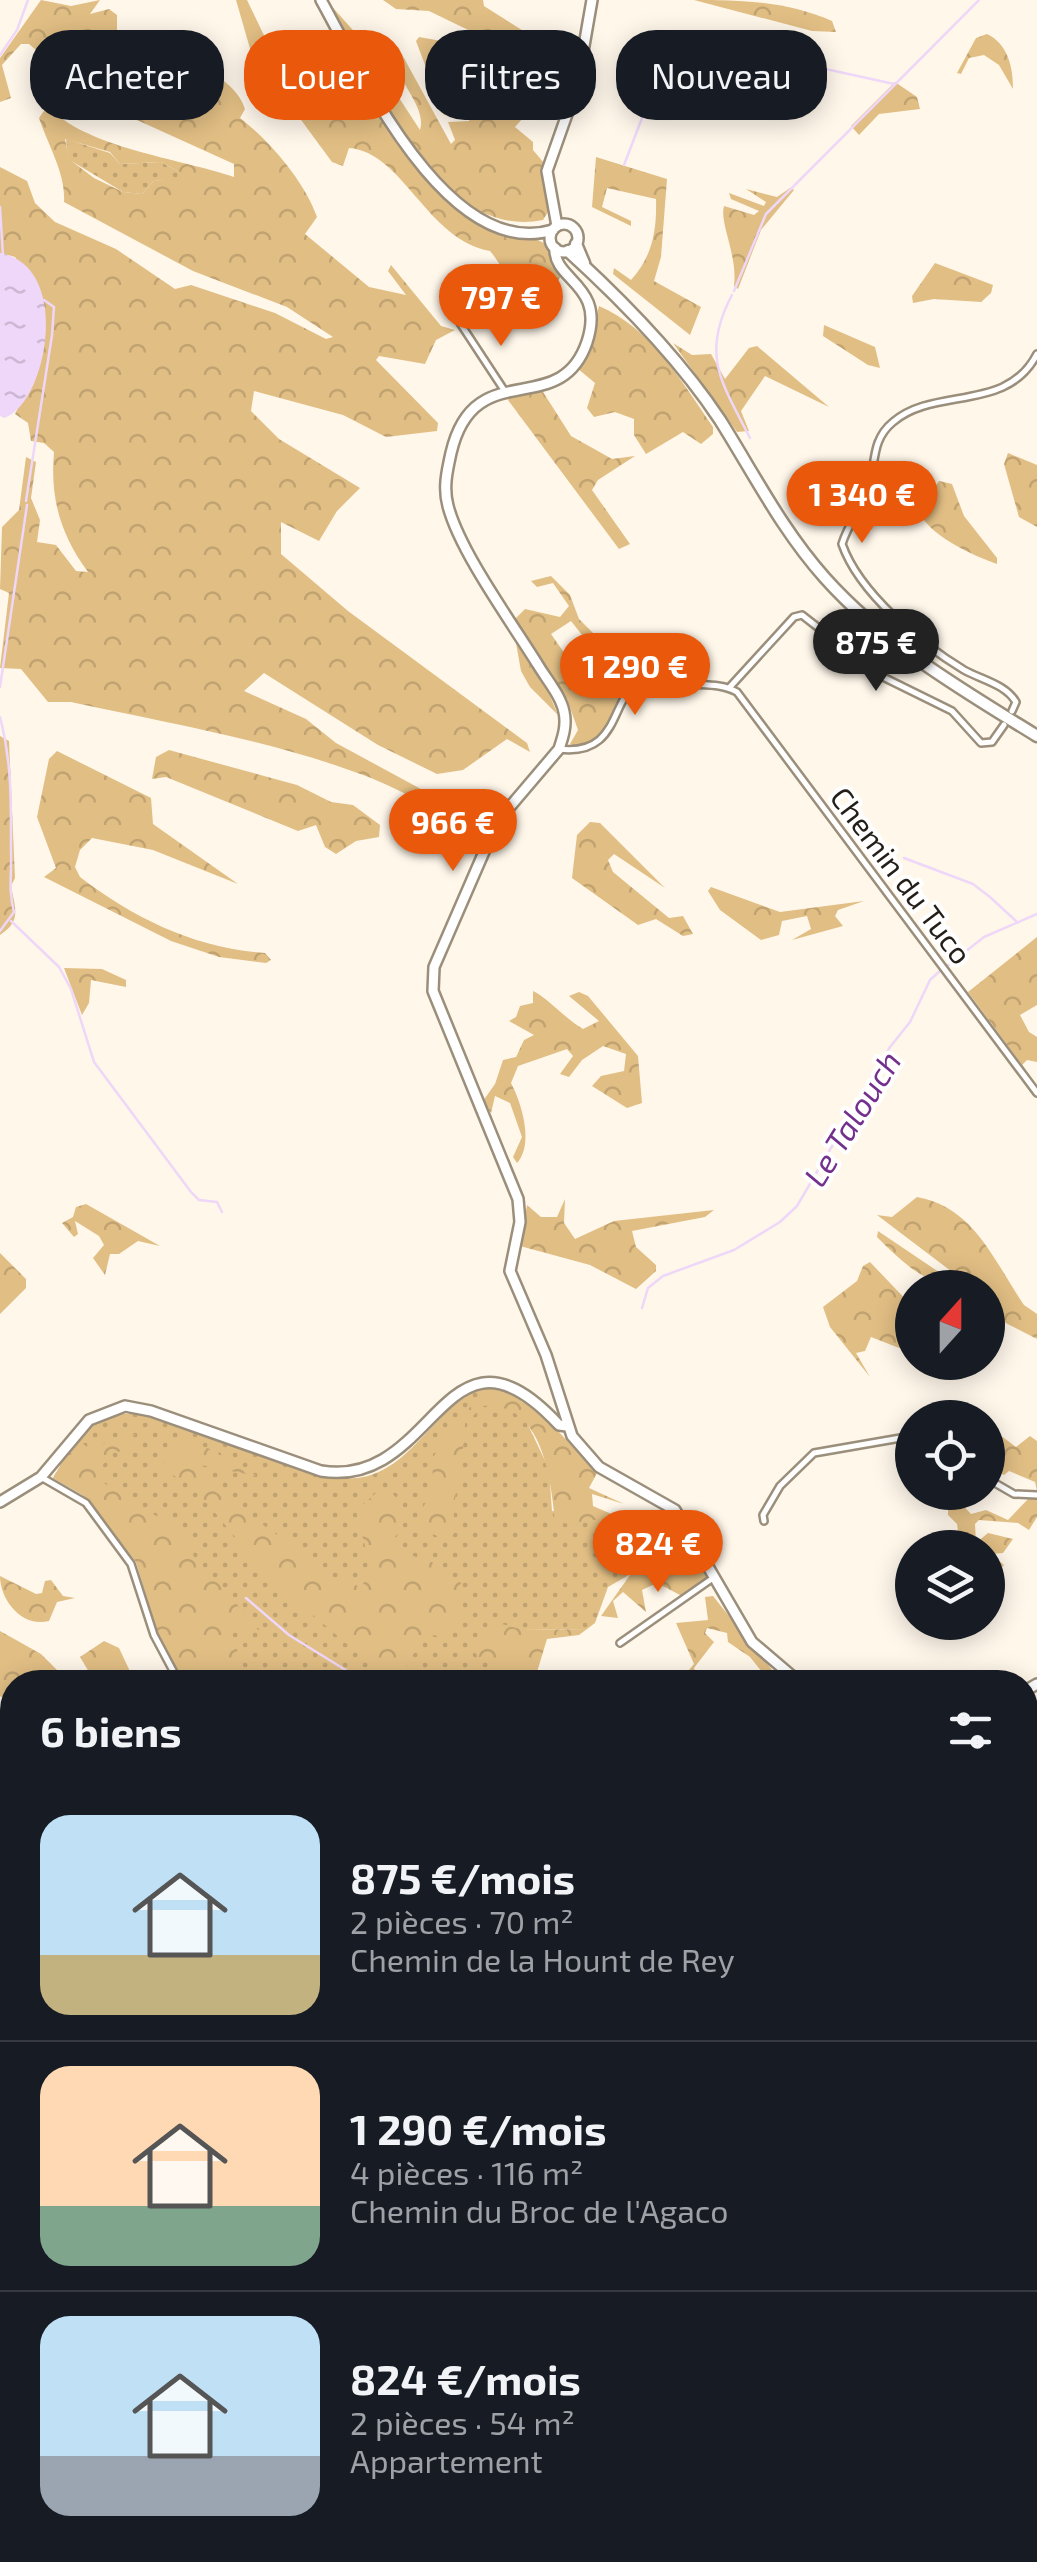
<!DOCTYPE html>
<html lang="fr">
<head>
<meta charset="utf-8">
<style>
  body { margin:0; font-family:"Exo 2",sans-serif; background:#242831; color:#f1f3f6; height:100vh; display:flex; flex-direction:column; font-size:38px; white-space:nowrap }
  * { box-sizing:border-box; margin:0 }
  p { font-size:32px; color:#9ea1a6 }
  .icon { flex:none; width:55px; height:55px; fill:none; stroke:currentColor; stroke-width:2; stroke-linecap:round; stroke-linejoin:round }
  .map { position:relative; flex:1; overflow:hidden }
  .panel { position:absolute; left:0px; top:1670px; width:1038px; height:892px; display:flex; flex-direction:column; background:#171b24; border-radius:40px 40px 0 0; box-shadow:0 5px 25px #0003 }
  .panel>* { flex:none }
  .banner { position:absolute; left:30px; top:30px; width:978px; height:90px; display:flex; gap:20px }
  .needle { width:65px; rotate:21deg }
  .buttons { position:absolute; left:895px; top:1270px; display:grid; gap:20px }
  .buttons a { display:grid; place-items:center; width:110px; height:110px; border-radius:50%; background:#171b24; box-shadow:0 5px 25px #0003; font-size:50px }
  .price { position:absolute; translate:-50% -85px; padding:0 22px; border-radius:35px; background:#ea580c; color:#fff; font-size:32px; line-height:65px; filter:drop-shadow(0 2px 5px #0008) }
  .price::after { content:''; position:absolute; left:50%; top:60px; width:30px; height:22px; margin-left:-15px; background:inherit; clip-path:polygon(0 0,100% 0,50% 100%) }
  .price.selected { background:#222; color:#fff }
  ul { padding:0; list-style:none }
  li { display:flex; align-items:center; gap:30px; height:250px; padding:0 40px }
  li+li { border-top:2px solid #363941 }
  li span { display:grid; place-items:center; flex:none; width:280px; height:200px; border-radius:30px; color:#555 }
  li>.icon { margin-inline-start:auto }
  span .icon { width:120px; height:120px; fill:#fffc; stroke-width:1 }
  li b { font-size:42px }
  h2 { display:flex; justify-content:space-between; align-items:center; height:120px; padding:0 40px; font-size:42px }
  .pill { padding:0 35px; border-radius:40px; background:#171b24; box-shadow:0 5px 25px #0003; font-size:35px; line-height:90px }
  .pill.selected { background:#ea580c; color:#fff }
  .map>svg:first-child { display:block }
  .grass { fill:url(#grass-dots) }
  .forest { fill:url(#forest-crowns); fill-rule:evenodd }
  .water { fill:url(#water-ripples) }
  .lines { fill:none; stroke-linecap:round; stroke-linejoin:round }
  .stream { stroke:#eed7f8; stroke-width:2.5 }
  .minor-casing { stroke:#9b8f7c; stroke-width:10 }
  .major-casing { stroke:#9b8f7c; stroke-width:14 }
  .highway-casing { stroke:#9b8f7c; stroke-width:15 }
  .minor { stroke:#fff; stroke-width:5 }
  .major { stroke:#fff; stroke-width:9 }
  .highway { stroke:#fff; stroke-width:10 }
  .labels { text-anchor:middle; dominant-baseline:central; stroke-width:8; stroke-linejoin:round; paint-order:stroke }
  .street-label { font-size:30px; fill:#231e17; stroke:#fff }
  .water-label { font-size:32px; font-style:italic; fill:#73308d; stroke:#fff }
</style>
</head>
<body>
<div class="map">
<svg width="1037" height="2562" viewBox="0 0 1037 2562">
  <defs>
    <pattern id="grass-dots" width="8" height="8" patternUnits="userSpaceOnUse" patternTransform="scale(2.5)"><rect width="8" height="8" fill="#e1be84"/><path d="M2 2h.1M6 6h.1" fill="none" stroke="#c1a371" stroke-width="1.8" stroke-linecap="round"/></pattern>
    <pattern id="forest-crowns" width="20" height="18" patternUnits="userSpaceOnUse" patternTransform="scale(2.5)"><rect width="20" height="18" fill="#e1be84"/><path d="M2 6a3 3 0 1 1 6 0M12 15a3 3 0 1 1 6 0" fill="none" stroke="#c1a371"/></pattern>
    <pattern id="water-ripples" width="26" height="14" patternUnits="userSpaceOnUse" patternTransform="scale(2.5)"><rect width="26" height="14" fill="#eed7f8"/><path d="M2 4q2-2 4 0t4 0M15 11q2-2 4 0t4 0" fill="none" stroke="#ccb8d4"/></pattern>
  </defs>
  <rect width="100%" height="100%" fill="#fff7ea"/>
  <g class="grass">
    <path d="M 66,139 L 110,153 L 120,164 L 161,162 L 181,173 L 181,179 L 154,181 L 142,194 L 123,192 L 68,159 Z"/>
    <path d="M 486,1386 L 512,1391 L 549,1469 L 552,1511 L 615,1520 L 654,1547 L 641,1568 L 608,1587 L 595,1623 L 587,1629 L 524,1630 L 490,1665 L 487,1682 L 183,1682 L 158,1633 L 136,1562 L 83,1495 L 53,1478 C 64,1460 75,1434 94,1423 C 156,1383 280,1486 357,1478 C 412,1472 435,1404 486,1386 Z"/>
  </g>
  <g class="forest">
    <path d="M 41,0 L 71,6 L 100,0 L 90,14 L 109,9 L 117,15 L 117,32 L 93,56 L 93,73 L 158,84 L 192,79 L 199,69 C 218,73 240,91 245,109 L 240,118 C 270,141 305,182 317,217 L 305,234 L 369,287 L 406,295 L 388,271 L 391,265 L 441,326 L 455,330 L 436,340 L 425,364 L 379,356 L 376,360 L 438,423 L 437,431 L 386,437 L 343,415 L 254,391 L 251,411 L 279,439 L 360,488 L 337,511 L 319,541 L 281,522 L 281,554 L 348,611 L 527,743 L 530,752 L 507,739 L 463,770 L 437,774 L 378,745 L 264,673 L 244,691 L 306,719 L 336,743 L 478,820 L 484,826 L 481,833 C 445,815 408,793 371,778 C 275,741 172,724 71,702 L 48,702 L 21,669 L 0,668 L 9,593 L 0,589 L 2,527 L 19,510 L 26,457 L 36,462 L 31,498 L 40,520 L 37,542 L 56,545 L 76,571 L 88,572 C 60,534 50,498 54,452 L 44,443 L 31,441 L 28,423 L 15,414 L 38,368 L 45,308 L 15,257 L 0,253 L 0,167 L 27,181 L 35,203 L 55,222 L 116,249 L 175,289 L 191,285 L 275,313 L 326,339 L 333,337 L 287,307 L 193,271 L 64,202 C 66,174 48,145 39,118 L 48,105 C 81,147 182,159 234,177 L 234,164 L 84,96 L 48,92 L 44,57 L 29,44 L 21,44 L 2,65 L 11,98 L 0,102 L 0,58 ZM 65,139 L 110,152 L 120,164 L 161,162 L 181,173 L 181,178 L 154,181 L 142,194 L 123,192 L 94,178 L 69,159 Z"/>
    <path d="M 236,0 L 247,0 L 272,52 L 300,37 L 338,47 C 382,104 399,172 466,211 C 490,225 520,230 544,243 L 561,275 L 553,291 C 511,304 510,274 490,251 C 427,240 403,152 349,148 L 343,166 L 332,162 L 251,52 Z"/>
    <path d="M 326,0 L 360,38 L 420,130 C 428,104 388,75 393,45 L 399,49 L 451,144 L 455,140 L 448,122 L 469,121 L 470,116 L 444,115 L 416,41 L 419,37 L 481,48 L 552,82 L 567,84 L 566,93 L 532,108 L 515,127 L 533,142 L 533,150 L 544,163 L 542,181 L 549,210 L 543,220 C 436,242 367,74 326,0 Z"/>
    <path d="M 383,0 L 483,0 L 484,6 L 536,39 L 542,56 L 526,58 L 429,11 L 396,9 Z"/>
    <path d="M 694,0 C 742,0 786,1 832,21 L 836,32 L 812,31 Z"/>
    <path d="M 987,34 C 1008,44 1013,67 1013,89 L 999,65 L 984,55 L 969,58 L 961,74 L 957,73 L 976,38 Z"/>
    <path d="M 895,82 L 917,97 L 920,109 L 879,114 L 859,135 L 851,126 Z"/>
    <path d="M 596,157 L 667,179 L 661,257 L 654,281 L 701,307 L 690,335 L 613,274 L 614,268 L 631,280 C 652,257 657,231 656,199 L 607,188 L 602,207 L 631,221 L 631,226 L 592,207 Z"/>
    <path d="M 790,188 L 794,190 L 761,230 L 738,289 L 734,286 C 738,255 719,223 724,206 L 754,215 L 759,211 L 731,199 L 729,193 L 764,206 L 766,202 L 746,189 L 777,197 Z"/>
    <path d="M 935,263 L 993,285 L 991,293 L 981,302 L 934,299 L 913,303 L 912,296 Z"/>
    <path d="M 599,306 C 651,328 682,382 713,427 L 713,434 L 701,444 L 683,432 L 646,454 L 634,435 L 634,419 L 615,412 L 594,417 L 587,408 L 595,383 L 577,368 L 591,340 Z"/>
    <path d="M 824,325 L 875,347 L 880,368 L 868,365 L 823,336 Z"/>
    <path d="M 673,343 L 692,355 L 711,354 L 725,379 L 749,348 L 757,346 L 829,407 L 765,376 L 741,411 L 749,431 L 737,432 Z"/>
    <path d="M 543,392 L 571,436 L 612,459 L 635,456 L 598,480 L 592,490 L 630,544 L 619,549 L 508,400 L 511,393 Z"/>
    <path d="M 1008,453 L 1037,465 L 1037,527 L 1019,517 L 1004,464 Z"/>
    <path d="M 939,481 L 952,484 L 964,516 L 997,558 L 997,564 C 974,556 923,533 919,509 Z"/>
    <path d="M 551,576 L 570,595 L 579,619 L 638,678 L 600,737 L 577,747 L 570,744 L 578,730 L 567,699 L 556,686 L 547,689 L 558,715 L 530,687 L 521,671 L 516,643 L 497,610 L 515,619 L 525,609 L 560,617 L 569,606 L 553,583 L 537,587 L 531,581 ZM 571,621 L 593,649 L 572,664 L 551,634 Z"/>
    <path d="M 0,736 L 9,741 L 15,878 L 11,886 C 15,908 22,921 0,935 Z"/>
    <path d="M 169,750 L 297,785 L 331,802 L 353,805 L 380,825 L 379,837 L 356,841 L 336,854 L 325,847 L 316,825 L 298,831 L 166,777 L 152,779 L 156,757 Z"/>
    <path d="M 57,751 L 151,798 L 153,824 L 238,884 L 153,850 L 92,838 L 80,850 L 75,867 L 80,877 C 135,919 195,948 265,953 L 271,960 L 266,963 L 219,957 L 171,941 L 44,877 L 56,868 L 37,817 L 49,759 Z"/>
    <path d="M 590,822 L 600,823 L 665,888 L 614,854 L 608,860 L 613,872 L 669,918 L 683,916 L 693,934 L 683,936 L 656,919 L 638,925 L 572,878 L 577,835 Z"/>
    <path d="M 711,887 L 780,912 L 864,901 L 838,910 L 835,916 L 843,926 L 792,940 L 811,929 L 807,916 L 782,921 L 779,935 L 761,940 L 720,910 L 708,891 Z"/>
    <path d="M 1037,937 L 1037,1005 L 1020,1015 L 1029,1032 L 1037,1037 L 1037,1062 L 1027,1060 L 1022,1065 L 968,992 Z"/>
    <path d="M 64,968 L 102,969 L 126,980 L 126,987 L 91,980 L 89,1003 L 82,1015 Z"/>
    <path d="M 533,991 C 545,996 566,1019 583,1029 L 599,1021 L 569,996 L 579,992 L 588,996 L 638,1056 L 642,1103 L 627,1108 L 592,1086 L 601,1076 L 624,1071 L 626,1054 L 603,1046 L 582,1060 L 569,1077 L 560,1074 L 573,1056 L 567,1049 L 518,1066 L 511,1083 C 522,1104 534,1144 517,1163 L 513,1157 L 522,1137 L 510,1103 L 495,1096 L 491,1113 L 483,1101 L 495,1084 L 503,1060 L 516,1057 L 524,1040 L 534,1035 L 509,1021 L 516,1017 L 520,1006 L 533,1003 Z"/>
    <path d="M 917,1197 C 974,1207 994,1261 1024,1305 L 1037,1314 L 1037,1339 L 988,1314 L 988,1288 L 972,1287 L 877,1215 L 892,1217 Z"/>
    <path d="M 565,1199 L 564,1223 L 575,1239 L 614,1221 L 714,1210 L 705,1217 L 632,1231 L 636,1247 L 656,1265 L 656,1271 L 636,1289 L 590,1265 L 520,1246 L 527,1205 L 541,1217 L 557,1217 Z"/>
    <path d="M 86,1204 L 160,1246 L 138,1241 L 119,1254 L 110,1254 L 105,1275 L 93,1258 L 104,1245 L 99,1236 L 75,1221 L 78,1234 L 74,1237 L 62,1223 L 73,1217 L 76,1207 Z"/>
    <path d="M 878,1231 L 961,1287 C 927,1287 900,1260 877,1237 Z"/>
    <path d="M 0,1253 L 26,1279 L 26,1288 L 0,1314 Z"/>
    <path d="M 870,1262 L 912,1306 L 912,1353 L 871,1337 L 865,1351 L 856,1353 L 870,1377 L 830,1327 L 823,1307 L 857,1281 L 863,1266 Z"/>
    <path d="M 494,1386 L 512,1391 L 522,1402 L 532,1403 L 597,1473 L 589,1488 L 624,1504 L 592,1494 L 593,1506 L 637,1525 L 657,1545 L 682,1525 L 709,1576 L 682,1596 L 657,1583 L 642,1590 L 646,1612 L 623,1592 L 613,1601 L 618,1618 L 601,1616 L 647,1551 C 630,1530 599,1510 573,1525 L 555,1521 C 551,1481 543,1401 483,1406 L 465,1424 C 464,1463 451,1495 454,1534 L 446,1540 L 422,1529 L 418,1516 L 432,1492 L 433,1457 L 473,1403 Z"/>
    <path d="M 988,1426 L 1016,1447 L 1030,1436 L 1037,1441 L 1037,1491 L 1035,1482 L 1009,1471 L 1004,1475 L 997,1472 L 1002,1463 L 988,1453 Z"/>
    <path d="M 136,1434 L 129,1438 L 131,1449 L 113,1453 L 102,1466 L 104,1483 L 188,1536 L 194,1557 L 261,1631 L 250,1625 L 242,1635 L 228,1625 L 249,1682 L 183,1682 L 158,1633 L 136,1562 L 83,1495 L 53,1478 L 78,1439 L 88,1448 Z"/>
    <path d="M 188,1441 L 229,1456 L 256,1476 L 201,1465 L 209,1487 L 293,1546 L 316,1571 L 361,1587 L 378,1563 L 366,1550 L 356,1511 L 376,1493 L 387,1489 C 410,1508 410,1518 392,1541 L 396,1552 L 429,1560 L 461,1583 L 463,1606 L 446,1638 L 425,1633 L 406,1668 L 391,1678 L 385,1676 C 336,1634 286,1593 238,1551 L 241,1544 L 192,1485 L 159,1468 L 171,1456 L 173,1442 Z"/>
    <path d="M 954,1496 L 971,1514 L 986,1510 L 1008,1520 L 1029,1498 L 1037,1498 L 1037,1517 L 1029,1530 L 1018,1523 L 979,1520 L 975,1524 L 976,1543 L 988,1533 L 1013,1539 L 1003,1553 L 991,1554 L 1004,1565 L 991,1580 L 988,1548 L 969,1547 L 959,1539 L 957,1524 L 948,1515 L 948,1503 Z"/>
    <path d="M 0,1576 L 36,1594 L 42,1593 L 45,1581 L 51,1580 L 63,1596 L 75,1598 L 57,1602 L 49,1621 C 22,1628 0,1600 0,1576 Z"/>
    <path d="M 713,1596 L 781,1681 L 770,1682 L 750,1657 L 728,1642 L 727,1633 L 707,1628 L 705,1633 L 714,1642 L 694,1668 L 699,1682 L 679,1682 L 694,1664 L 676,1623 L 708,1620 L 705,1597 Z"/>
    <path d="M 502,1624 L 524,1630 L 587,1629 L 579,1635 L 547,1639 L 534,1682 L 487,1682 L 490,1652 L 478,1658 L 473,1648 L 481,1636 Z"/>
    <path d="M 0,1631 L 41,1654 L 69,1682 L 12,1682 L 12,1705 L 0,1696 Z"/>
    <path d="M 104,1641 L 119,1648 L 135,1682 L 95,1682 L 80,1657 Z"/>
    <path d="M 1037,1704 L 1033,1741 L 1037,1768 L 1025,1807 L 1025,1713 Z"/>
    <path d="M 0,1802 L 12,1807 L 12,1953 L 0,1953 Z"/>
    <path d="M 0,2340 L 12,2365 L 12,2534 L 0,2522 Z"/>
    <path d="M 113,2550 L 290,2550 L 328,2562 L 118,2562 Z"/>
  </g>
  <path class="water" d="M 0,253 C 73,266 47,404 4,418 L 0,416 Z"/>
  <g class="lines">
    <g class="stream">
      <path d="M 0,55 L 17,30 L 28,0"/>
      <path d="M 650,96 L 666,34 L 894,84"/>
      <path d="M 624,165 L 649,100"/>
      <path d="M 0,207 L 3,256"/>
      <path d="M 734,291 L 766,214 L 979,0"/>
      <path d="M 732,295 C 700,355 722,383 750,438"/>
      <path d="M 26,501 L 52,335 L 54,307 L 44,300"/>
      <path d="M 0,687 L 27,505"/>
      <path d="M 0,717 C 12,763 11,802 11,850 C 12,873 8,889 14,912 L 0,931"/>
      <path d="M 904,858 L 973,884 L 990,897"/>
      <path d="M 991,898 L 1016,921"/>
      <path d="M 11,921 L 59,967 L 71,989 L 94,1062 L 191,1192 L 199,1200 L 217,1202 L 222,1212"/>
      <path d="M 947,966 L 984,937 L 1037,914"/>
      <path d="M 642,1308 L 648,1288 L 663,1276 L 734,1250 L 780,1222 L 797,1206 L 890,1047 L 910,1022 L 930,980 L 942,969"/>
      <path d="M 246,1598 L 289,1635 L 352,1674"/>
      <path d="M 354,1676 L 361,1682"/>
      <path d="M 61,1679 L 64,1682"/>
      <path d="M 0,2123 L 12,2127"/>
      <path d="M 1025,2228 L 1025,2244"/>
      <path d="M 5,2262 L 6,2248"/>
      <path d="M 1025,2504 L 1037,2516"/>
      <path d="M 397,2550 L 421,2562"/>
    </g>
    <g class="minor-casing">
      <g id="minor">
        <path d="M 460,323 L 504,390"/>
        <path d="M 729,688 L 794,617 L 802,615 L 879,675 L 952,711 L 981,743 L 992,742 L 1004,725"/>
        <path d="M 1012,711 L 1016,702 C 1005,684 982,680 964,670 C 921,644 859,593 842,544 C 848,524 862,507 869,487 C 876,463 871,440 893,422 C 935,386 1007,413 1037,354"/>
        <path d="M 559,749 C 625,757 608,690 644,682 C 658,679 677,683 691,684 C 707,685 723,684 737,692 L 1037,1093"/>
        <path d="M 41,1477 L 86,1503 L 131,1564 L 154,1635 L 179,1682"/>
        <path d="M 988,1479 L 1014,1494 L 1037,1495"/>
        <path d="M 764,1521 L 763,1515 L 780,1486 L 814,1453 L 912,1436"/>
        <path d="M 620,1643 L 713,1578"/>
        <path d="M 1025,2394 L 1037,2404"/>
        <path d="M 560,2550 L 571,2562"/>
      </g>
    </g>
    <g class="major-casing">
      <g id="major">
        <path d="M 321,0 C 360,70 447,262 553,230"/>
        <circle cx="564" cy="238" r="14"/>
        <path d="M 557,226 L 547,171 L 577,86 L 592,0"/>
        <path d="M 555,248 C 553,281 606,284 587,342 C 560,422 474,353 451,453 C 447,471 443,488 448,506 C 460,552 512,623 538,665 C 547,680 561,696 564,712 C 567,725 563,737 559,749 L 497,822 L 434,967 L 433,991 L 518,1199 L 520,1222 L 510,1271 L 546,1355 L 572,1436 L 599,1467 L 675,1510 L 752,1642 L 799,1682"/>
        <path d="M 0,1502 L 41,1477 L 89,1420 L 125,1406 L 151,1411 L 321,1471 C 437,1490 444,1301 559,1425 L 567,1426"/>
        <path d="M 1025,1691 L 1037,1684"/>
      </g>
    </g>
    <g class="highway-casing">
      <g id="highway">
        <path d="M 576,244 L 584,263"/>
        <path d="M 568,251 C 623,301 679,358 720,420 C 754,474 782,530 825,578 C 885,645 961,689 1037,736"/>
      </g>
    </g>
    <use href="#minor" class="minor"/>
    <use href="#major" class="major"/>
    <use href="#highway" class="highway"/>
  </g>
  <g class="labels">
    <g class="street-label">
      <text transform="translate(902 875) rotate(53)">Chemin du Tuco</text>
    </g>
    <g class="water-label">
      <text transform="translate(851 1118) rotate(-58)">Le Talouch</text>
    </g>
  </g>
</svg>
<div class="buttons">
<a><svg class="needle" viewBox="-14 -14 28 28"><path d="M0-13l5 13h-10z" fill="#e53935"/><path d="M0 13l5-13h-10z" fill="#9ea1a6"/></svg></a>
<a><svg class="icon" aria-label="locate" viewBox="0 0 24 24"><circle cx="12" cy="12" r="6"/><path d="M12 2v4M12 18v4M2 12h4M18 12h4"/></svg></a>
<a><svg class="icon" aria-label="layers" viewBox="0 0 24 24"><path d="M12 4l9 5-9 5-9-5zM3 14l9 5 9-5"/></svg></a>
</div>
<b class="price" style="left:501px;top:349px">797 €</b>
<b class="price" style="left:862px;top:546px">1 340 €</b>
<b class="price selected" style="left:876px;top:694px">875 €</b>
<b class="price" style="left:635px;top:718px">1 290 €</b>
<b class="price" style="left:453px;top:874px">966 €</b>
<b class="price" style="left:658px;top:1595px">824 €</b>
<div class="banner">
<a class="pill">Acheter</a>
<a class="pill selected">Louer</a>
<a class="pill">Filtres</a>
<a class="pill">Nouveau</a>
</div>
<section class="panel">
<h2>6 biens<svg class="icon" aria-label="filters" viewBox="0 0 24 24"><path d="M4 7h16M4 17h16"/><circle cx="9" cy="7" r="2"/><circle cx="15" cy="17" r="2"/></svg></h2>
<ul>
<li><span style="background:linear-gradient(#bfe0f5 70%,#c2b280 0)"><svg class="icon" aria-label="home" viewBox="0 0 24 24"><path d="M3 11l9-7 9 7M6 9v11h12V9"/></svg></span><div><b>875 €/mois</b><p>2 pièces · 70 m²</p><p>Chemin de la Hount de Rey</p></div></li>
<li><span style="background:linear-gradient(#ffd9b3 70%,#7fa58c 0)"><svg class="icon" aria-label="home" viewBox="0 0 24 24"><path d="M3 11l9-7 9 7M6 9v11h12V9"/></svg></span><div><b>1 290 €/mois</b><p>4 pièces · 116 m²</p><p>Chemin du Broc de l'Agaco</p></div></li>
<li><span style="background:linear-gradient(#bfe0f5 70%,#9aa5b1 0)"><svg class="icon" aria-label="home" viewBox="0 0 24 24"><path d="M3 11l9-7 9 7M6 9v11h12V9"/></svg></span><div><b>824 €/mois</b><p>2 pièces · 54 m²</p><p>Appartement</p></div></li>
</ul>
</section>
</div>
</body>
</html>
